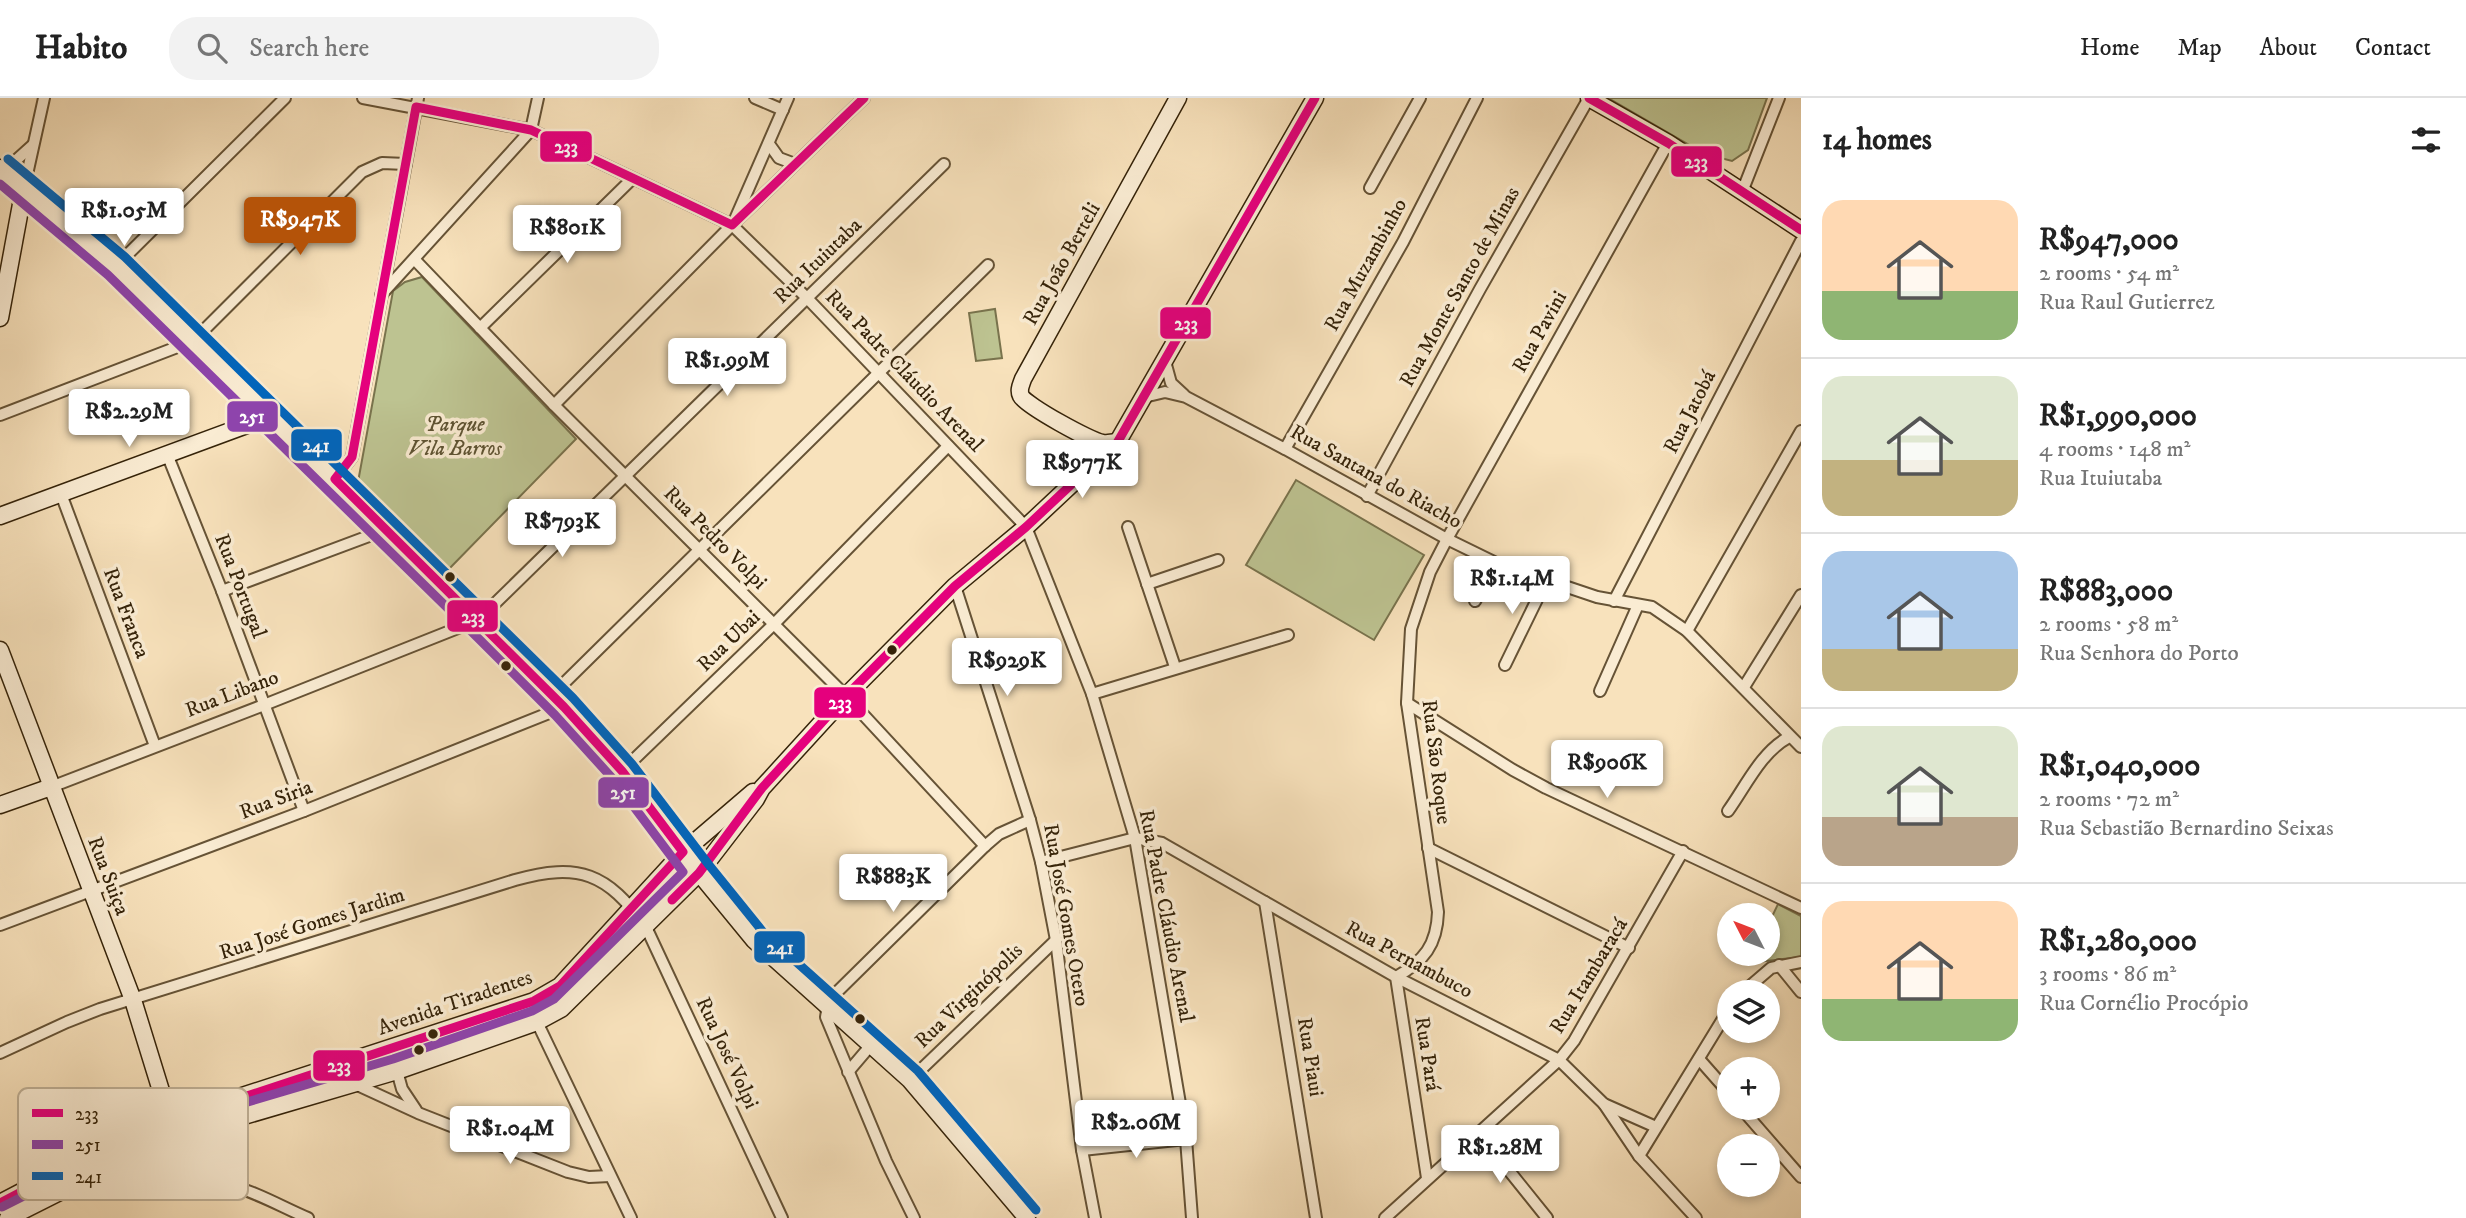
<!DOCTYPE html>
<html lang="en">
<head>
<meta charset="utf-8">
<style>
  body { margin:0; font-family:"IM FELL DW Pica",serif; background:#f2f2f2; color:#222; height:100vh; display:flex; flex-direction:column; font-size:26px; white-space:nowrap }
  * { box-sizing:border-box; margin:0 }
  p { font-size:23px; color:#767676 }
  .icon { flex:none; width:38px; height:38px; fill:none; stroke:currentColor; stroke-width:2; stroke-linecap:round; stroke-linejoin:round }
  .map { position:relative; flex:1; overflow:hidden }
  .sheet { display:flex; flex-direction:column; background:#fff; width:665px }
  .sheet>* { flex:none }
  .needle { width:46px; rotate:312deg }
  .tools { position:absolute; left:1717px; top:805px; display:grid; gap:14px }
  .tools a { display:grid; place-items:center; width:63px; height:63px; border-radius:50%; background:#fff; box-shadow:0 4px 10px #0003; font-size:35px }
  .price { position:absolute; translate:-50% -60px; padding:0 16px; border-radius:7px; background:#fff; color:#222; font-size:23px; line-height:46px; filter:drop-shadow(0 2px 4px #0008) }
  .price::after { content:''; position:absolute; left:50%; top:42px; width:21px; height:16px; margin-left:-10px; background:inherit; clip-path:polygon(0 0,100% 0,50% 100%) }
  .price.on { background:#b45309; color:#fff }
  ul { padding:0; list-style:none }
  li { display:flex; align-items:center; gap:21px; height:175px; padding:0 21px }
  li+li { border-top:2px solid #e0e0e0 }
  li span { display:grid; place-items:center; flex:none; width:196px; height:140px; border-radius:21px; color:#555 }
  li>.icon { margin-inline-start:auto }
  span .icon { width:84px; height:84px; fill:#fffc; stroke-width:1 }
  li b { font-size:30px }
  h2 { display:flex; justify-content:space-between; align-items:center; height:84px; padding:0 21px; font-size:30px }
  header { display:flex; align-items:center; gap:42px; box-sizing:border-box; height:98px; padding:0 35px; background:#fff; border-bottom:2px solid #e0e0e0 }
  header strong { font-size:33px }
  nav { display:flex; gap:38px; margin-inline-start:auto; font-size:24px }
  .search { width:490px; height:63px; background:#f2f2f2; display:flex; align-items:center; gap:18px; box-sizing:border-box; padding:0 24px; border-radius:28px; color:#767676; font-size:26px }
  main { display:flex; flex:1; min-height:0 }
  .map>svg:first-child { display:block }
  .green { fill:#bdc391; stroke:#79734d; stroke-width:2 }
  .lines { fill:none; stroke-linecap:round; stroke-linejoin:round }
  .street-casing { stroke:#665336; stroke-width:14 }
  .secondary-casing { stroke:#352309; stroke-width:19 }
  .street { stroke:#faecd3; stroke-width:10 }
  .secondary { stroke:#faecd3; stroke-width:16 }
  .bus-1-casing { stroke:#faecd3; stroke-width:14 }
  .bus-2-casing { stroke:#faecd3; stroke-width:14 }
  .bus-3-casing { stroke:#faecd3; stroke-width:14 }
  .bus-1 { stroke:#e5007d; stroke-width:9 }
  .bus-2 { stroke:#8e44ad; stroke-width:9 }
  .bus-3 { stroke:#0065bd; stroke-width:9 }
  .bus-dot { fill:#352309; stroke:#faecd3; stroke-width:2.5 }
  .labels { text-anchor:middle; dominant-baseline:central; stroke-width:7; stroke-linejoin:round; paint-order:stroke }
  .street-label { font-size:21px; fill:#352309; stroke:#faecd3 }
  .park-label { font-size:21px; font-style:italic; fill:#5e5332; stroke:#faecd3 }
  .key { fill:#faecd3; stroke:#bfb096; stroke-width:2 }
  .key-label { font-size:19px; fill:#352309 }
  .line-badge { stroke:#faecd3; stroke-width:2.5 }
  .badge-label { font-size:19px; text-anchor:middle; font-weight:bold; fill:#fff }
</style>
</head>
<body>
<header>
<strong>Habito</strong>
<div class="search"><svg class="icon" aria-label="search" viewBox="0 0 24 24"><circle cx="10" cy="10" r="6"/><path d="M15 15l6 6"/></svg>Search here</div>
<nav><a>Home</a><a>Map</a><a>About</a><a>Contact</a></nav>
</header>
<main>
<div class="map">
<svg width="1801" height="1120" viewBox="0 0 1801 1120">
  <rect width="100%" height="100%" fill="#f8e2bc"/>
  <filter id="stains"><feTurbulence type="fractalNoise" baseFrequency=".00286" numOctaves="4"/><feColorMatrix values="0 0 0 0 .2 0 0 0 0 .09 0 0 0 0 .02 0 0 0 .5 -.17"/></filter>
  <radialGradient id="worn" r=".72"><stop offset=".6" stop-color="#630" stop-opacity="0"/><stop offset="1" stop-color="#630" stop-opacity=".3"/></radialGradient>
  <g class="green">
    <path d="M 1608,0 L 1767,0 L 1748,52 L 1732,63 L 1705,56 Z"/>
    <path d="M 422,179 L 576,341 L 446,474 L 358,384 L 393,193 L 405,184 Z"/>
    <path d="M 995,211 L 1002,260 L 976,263 L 969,215 Z"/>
    <path d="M 1296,382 L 1424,457 L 1374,542 L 1246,467 Z"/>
    <path d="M 1778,806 L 1801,818 L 1801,859 L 1757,864 L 1754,856 L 1768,856 L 1768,827 Z"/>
  </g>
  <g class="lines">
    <g class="street-casing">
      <g id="street">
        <path d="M 363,0 L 531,32 L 732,127 L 807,200 L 1026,429 L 1092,596 L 1135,740 L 1186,1041 L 1192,1120"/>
        <path d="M 755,0 L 783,12"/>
        <path d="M 769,46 L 779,60 L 795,66"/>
        <path d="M 4,73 L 33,47"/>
        <path d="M 24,90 L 44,0"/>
        <path d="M 1370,90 L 1420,0"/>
        <path d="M 1742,94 L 1779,0"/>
        <path d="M 736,119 L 788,0"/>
        <path d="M 415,162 L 554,307 L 846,598 L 985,748"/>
        <path d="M 116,168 L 285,0"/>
        <path d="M 381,197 L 531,32 L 538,0"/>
        <path d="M 480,230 L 632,81"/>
        <path d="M 1165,263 L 1171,285 L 1184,297"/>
        <path d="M 1144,299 L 1165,294 L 1186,299 L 1285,351 L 1447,441 L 1496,465 L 1597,499 L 1652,509 L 1687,533 L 1801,649"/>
        <path d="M 554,307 L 732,127 L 864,0"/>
        <path d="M 0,317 L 193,243 L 362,74 L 382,65 L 406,66"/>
        <path d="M 1285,351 L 1403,144 L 1477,0"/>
        <path d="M 167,356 L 222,493 L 304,713"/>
        <path d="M 335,381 L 352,359 L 418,0"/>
        <path d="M 61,396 L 155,648"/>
        <path d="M 1367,398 L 1480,191 L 1589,0"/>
        <path d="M 1128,429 L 1175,569"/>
        <path d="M 1147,486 L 1218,462"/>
        <path d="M 955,488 L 1030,722 L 1041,764 L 1056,842 L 1082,1052 L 1095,1120"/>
        <path d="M 222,493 L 385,432"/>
        <path d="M 1475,503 L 1496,465"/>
        <path d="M 1614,503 L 1801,143"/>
        <path d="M 1687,533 L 1801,333"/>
        <path d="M 1505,567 L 1546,483"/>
        <path d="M 1744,589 L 1801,497"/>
        <path d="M 1600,593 L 1638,507"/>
        <path d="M 1092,596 L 1288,537"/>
        <path d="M 552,597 L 988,167"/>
        <path d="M 1407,605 L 1513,672 L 1546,690 L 1801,810"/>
        <path d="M 622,673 L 774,526 L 948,348"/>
        <path d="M 51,689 L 264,607 L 478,522 L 944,66"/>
        <path d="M 1728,713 C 1746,688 1761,654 1789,639"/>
        <path d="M 1428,750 L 1629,850"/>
        <path d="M 1041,764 L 1135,740 L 1162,745 L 1396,879 L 1559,962 L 1604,1006 L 1656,1029"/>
        <path d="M 1265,804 L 1316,1120"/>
        <path d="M 0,827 L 304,713 L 564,609"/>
        <path d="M 1779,867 L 1801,894"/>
        <path d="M 1396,879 C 1424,863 1437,847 1438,814 L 1407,605 L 1411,531 L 1430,474 L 1447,441 L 1668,45"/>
        <path d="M 1396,879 L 1427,1080"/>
        <path d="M 1743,894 L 1771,870 L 1801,864"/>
        <path d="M 537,924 L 631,1120"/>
        <path d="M 0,955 L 67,924 L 100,911 L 515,782 C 579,764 607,775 646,829 L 782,1120"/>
        <path d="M 1699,961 L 1729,995"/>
        <path d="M 397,973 L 402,991 L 416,1012"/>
        <path d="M 848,974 L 871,947"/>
        <path d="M 910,982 L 1056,842"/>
        <path d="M 355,986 L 418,1015 L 568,1074 L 589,1079 L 610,1078"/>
        <path d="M 1604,1006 L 1639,1058 L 1696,1120"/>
        <path d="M 1741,1010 L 1801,1079"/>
        <path d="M 196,1013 L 216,1070 L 231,1088"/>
        <path d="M 1478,1034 L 1547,1120"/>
        <path d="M 1082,1052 L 1186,1041"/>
        <path d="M 1639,1058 L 1729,911"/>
        <path d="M 83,1085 C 131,1082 180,1076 228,1087 C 255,1093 282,1109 308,1120"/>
        <path d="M 914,1120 L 886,1063 L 826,919 L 828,907 L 838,893 L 985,748 L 999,736 L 1030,722"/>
        <path d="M 1385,1120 L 1559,962 L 1574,943 L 1683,753"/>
      </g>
    </g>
    <g class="secondary-casing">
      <g id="secondary">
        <path d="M 1589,0 L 1668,45 L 1801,132"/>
        <path d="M 0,70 L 116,168 L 564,609 L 622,673 L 699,775 L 754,842 L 910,982 L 1027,1120"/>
        <path d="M 0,220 L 24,90"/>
        <path d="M 1120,343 C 1115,344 1108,346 1103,345 C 1092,344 1025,307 1021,298 C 1018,292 1021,287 1023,281 L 1178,0"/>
        <path d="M 0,418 L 271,318"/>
        <path d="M 0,552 L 133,902 L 170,1022"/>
        <path d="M 0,707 L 51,689"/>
        <path d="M 210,1053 L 224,1024"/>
        <path d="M 0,1105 L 132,1036 L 196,1013 L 534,903 L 560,888 L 683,754 L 753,694"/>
        <path d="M 8,1120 L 151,1048 L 203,1030 L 397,973 L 537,924 L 561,911 L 699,775 L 756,701 L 762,690 L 846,598 L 955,488 L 1026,429 L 1090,369 L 1109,359 L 1315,0"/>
      </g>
    </g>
    <use href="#street" class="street"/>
    <use href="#secondary" class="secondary"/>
    <g class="bus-1-casing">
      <g id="bus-1">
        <path d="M 1589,0 L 1668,45 L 1801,132"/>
        <path d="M 672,802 L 699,775 L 762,690 L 846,598 L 955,488 L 1026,429 L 1090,369 L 1109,359 L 1315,0"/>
        <path d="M 0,1105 L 132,1036 L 534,903 L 560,888 L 683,754 L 622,673 L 564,609 L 335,381 L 352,359 L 416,9 L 531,32 L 732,127 L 864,0"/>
      </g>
    </g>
    <g class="bus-2-casing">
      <path id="bus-2" d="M 0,86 L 108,177 L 469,531 L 555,617 L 613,681 L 683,774 L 554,901 L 532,913 L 393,961 L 200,1018 L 147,1036 L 2,1109"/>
    </g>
    <g class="bus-3-casing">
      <path id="bus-3" d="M 8,61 L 125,159 L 573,600 L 632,666 L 709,767 L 763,834 L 918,973 L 1036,1112"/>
    </g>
    <use href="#bus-1" class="bus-1"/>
    <use href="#bus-2" class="bus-2"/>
    <use href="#bus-3" class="bus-3"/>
  </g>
  <g class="bus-dot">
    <circle cx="450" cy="479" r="6"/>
    <circle cx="892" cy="552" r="6"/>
    <circle cx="506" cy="568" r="6"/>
    <circle cx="860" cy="921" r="6"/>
    <circle cx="433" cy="936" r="6"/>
    <circle cx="419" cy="952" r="6"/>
  </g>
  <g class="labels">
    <g class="street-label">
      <text transform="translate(818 163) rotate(-44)">Rua Ituiutaba</text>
      <text transform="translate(1062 166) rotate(-61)">Rua João Berteli</text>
      <text transform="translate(1366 167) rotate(-61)">Rua Muzambinho</text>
      <text transform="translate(1460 189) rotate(-61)">Rua Monte Santo de Minas</text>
      <text transform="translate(1540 234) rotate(-61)">Rua Pavini</text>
      <text transform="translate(904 273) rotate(46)">Rua Padre Cláudio Arenal</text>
      <text transform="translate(1690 314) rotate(-63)">Rua Jatobá</text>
      <text transform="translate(1376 379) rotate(29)">Rua Santana do Riacho</text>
      <text transform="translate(715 440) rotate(45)">Rua Pedro Volpi</text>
      <text transform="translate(240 488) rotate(69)">Rua Portugal</text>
      <text transform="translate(126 515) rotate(69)">Rua Franca</text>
      <text transform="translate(729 543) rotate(-44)">Rua Ubai</text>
      <text transform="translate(232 596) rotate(-21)">Rua Libano</text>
      <text transform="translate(1436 664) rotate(83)">Rua São Roque</text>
      <text transform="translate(276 702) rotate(-21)">Rua Siria</text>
      <text transform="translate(108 778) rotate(69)">Rua Suiça</text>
      <text transform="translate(1066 817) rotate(80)">Rua José Gomes Otero</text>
      <text transform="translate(1166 818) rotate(79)">Rua Padre Cláudio Arenal</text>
      <text transform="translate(312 826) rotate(-18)">Rua José Gomes Jardim</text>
      <text transform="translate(1409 862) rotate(28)">Rua Pernambuco</text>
      <text transform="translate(1589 878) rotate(-59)">Rua Itambaracá</text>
      <text transform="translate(969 898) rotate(-44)">Rua Virginópolis</text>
      <text transform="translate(455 905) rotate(-19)">Avenida Tiradentes</text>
      <text transform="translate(727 955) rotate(65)">Rua José Volpi</text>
      <text transform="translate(1427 956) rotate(81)">Rua Pará</text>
      <text transform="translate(1310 959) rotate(81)">Rua Piaui</text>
    </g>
    <g class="park-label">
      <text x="455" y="327">Parque<tspan x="455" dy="24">Vila Barros</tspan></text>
    </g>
  </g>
  <rect x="18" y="990" width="230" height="112" rx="10" class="key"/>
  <rect x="32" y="1011" width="31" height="8" fill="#e5007d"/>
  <rect x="32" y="1042" width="31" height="9" fill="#8e44ad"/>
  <rect x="32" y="1074" width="31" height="8" fill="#0065bd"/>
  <g class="key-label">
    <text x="75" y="1022">233</text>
    <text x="75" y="1053">251</text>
    <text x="75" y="1085">241</text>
  </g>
  <g class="line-badge">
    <rect x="539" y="32" width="54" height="33" rx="7" fill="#e5007d"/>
    <rect x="1670" y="47" width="53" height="33" rx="7" fill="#e5007d"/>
    <rect x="1159" y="208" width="53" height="34" rx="7" fill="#e5007d"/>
    <rect x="226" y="302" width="53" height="33" rx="7" fill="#8e44ad"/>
    <rect x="290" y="330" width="53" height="34" rx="7" fill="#0065bd"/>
    <rect x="446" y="501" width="53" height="34" rx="7" fill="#e5007d"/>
    <rect x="813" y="588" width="54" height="33" rx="7" fill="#e5007d"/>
    <rect x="597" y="678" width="53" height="33" rx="7" fill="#8e44ad"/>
    <rect x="753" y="832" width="53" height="34" rx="7" fill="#0065bd"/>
    <rect x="312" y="951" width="54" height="33" rx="7" fill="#e5007d"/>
  </g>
  <g class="badge-label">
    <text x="566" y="55">233</text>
    <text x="1696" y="70">233</text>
    <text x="1186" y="232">233</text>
    <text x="252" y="325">251</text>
    <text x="316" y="354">241</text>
    <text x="473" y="525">233</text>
    <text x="840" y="611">233</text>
    <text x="623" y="701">251</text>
    <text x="780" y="856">241</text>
    <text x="339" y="974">233</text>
  </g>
  <rect width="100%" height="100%" filter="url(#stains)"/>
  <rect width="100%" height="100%" fill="url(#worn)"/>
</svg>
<div class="tools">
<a><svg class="needle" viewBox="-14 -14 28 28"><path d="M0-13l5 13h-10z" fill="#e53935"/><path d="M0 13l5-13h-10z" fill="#767676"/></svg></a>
<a><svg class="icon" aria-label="layers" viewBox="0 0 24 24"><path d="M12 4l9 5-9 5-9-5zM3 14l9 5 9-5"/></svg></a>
<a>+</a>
<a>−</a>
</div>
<b class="price" style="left:124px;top:150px">R$1.05M</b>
<b class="price on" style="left:300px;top:159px">R$947K</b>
<b class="price" style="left:567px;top:167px">R$801K</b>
<b class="price" style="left:727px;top:300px">R$1.99M</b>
<b class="price" style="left:129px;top:351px">R$2.29M</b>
<b class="price" style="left:1082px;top:402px">R$977K</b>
<b class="price" style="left:562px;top:461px">R$793K</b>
<b class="price" style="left:1512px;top:518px">R$1.14M</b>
<b class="price" style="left:1007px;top:600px">R$929K</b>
<b class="price" style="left:1607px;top:702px">R$906K</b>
<b class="price" style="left:893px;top:816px">R$883K</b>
<b class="price" style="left:1136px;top:1062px">R$2.06M</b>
<b class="price" style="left:510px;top:1068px">R$1.04M</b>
<b class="price" style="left:1500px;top:1087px">R$1.28M</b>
</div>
<section class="sheet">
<h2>14 homes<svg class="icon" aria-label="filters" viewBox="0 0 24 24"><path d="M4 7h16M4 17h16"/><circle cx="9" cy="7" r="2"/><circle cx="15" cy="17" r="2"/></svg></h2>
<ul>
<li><span style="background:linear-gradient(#ffd9b3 65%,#8fb573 0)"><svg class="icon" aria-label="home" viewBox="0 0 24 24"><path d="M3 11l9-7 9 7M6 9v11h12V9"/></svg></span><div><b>R$947,000</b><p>2 rooms · 54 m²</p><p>Rua Raul Gutierrez</p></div></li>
<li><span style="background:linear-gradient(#dfe7d0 60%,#c2b280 0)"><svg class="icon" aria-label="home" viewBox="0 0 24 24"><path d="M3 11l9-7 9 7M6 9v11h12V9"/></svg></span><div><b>R$1,990,000</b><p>4 rooms · 148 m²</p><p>Rua Ituiutaba</p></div></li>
<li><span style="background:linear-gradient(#a9c7e8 70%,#c2b280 0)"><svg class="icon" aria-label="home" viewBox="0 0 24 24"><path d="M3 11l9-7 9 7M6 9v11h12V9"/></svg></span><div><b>R$883,000</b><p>2 rooms · 58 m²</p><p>Rua Senhora do Porto</p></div></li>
<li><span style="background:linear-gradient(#dfe7d0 65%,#b9a48a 0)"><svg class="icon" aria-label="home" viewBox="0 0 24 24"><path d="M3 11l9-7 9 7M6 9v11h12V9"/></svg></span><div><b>R$1,040,000</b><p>2 rooms · 72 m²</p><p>Rua Sebastião Bernardino Seixas</p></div></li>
<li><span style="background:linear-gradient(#ffd9b3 70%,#8fb573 0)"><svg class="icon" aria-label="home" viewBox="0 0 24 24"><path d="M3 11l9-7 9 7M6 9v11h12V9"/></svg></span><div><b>R$1,280,000</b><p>3 rooms · 86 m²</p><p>Rua Cornélio Procópio</p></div></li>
</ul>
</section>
</main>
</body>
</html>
